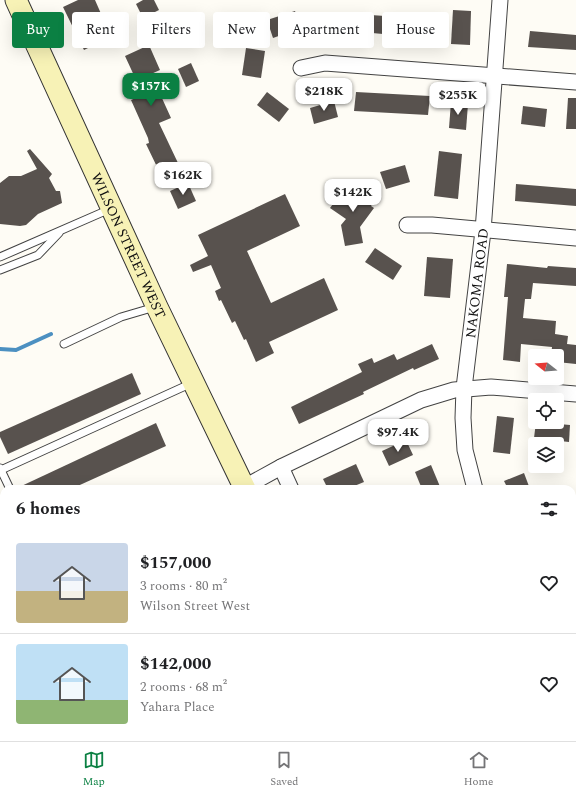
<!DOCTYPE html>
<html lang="en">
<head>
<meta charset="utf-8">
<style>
  body { margin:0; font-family:Spectral,serif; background:#f6f6f6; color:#202124; height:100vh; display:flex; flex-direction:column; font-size:15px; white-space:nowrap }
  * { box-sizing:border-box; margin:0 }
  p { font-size:13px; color:#757577 }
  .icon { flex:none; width:22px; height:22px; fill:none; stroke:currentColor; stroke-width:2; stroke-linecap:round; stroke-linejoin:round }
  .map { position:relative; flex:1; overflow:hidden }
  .details { position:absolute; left:0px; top:485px; width:576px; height:256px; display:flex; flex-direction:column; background:#fff; border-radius:12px 12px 0 0; box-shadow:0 4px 16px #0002 }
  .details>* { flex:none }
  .hud { position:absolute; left:12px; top:12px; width:552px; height:36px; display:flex; gap:8px }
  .needle { width:26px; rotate:287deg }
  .controls { position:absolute; left:528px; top:349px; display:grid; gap:8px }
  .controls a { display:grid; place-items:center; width:36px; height:36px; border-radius:4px; background:#fff; box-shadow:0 4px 16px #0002; font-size:20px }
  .price { position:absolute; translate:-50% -34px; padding:0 9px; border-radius:8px; background:#fff; color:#222; font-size:13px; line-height:26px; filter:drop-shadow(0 1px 2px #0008) }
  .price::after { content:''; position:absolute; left:50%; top:24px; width:12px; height:9px; margin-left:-6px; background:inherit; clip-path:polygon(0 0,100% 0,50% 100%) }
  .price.on { background:#0b8043; color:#fff }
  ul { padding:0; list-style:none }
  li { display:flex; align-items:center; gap:12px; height:100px; padding:0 16px }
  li+li { border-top:1px solid #e0e0e0 }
  li span { display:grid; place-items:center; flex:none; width:112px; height:80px; border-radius:4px; color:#555 }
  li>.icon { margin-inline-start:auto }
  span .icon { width:48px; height:48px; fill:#fffc; stroke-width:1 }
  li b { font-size:17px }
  h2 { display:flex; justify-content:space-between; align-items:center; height:48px; padding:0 16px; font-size:17px }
  .pill { padding:0 14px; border-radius:4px; background:#fff; box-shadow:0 4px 16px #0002; font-size:14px; line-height:36px }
  .pill.on { background:#0b8043; color:#fff }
  .tabs { display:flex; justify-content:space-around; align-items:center; height:56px; border-top:1px solid #e0e0e0; background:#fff; font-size:11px; color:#757577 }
  .tabs a { display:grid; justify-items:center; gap:2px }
  .tabs .on { color:#0b8043 }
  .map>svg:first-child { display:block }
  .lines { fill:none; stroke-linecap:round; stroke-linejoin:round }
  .stream { stroke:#4c90c1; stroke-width:4 }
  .building { fill:#58524e }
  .service-casing { stroke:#434343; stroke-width:9 }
  .minor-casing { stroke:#434343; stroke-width:17 }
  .secondary-casing { stroke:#323232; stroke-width:23 }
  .service { stroke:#fff; stroke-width:7 }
  .minor { stroke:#fff; stroke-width:15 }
  .secondary { stroke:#f7f2b6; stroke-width:21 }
  .labels { text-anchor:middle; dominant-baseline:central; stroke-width:4; stroke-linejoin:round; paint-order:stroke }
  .street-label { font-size:14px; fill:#101010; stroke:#fff }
</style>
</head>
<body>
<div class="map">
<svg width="576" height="741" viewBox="0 0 576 741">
  <rect width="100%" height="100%" fill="#fefcf5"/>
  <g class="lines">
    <path class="stream" d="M 0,349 L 16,350 L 51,334"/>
  </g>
  <g class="building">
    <path d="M 78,0 L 95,0 L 109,32 L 102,35 L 104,40 L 84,50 L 63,7 Z"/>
    <path d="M 143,0 L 154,0 L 159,10 L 143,18 L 136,4 Z"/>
    <path d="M 453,10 L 471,11 L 470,45 L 451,44 Z"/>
    <path d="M 295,11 L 301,28 L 273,38 L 267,20 Z"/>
    <path d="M 320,12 L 356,16 L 356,14 L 385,16 L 383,34 L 318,28 Z"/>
    <path d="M 403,19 L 433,21 L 432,38 L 402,36 Z"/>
    <path d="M 530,31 L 576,35 L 576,50 L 528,47 Z"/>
    <path d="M 149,45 L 160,70 L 151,74 L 171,118 L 159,123 L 178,163 L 159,171 L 146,144 L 149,143 L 148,138 L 131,100 L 143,95 L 125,56 Z"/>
    <path d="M 246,48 L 265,51 L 261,78 L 242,75 Z"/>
    <path d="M 191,63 L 199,81 L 186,87 L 178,69 Z"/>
    <path d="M 267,92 L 289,109 L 279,122 L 257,105 Z"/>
    <path d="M 356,92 L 430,96 L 428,115 L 354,111 Z"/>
    <path d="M 568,98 L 576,98 L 576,129 L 566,129 Z"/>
    <path d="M 334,101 L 338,117 L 314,124 L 310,108 Z"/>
    <path d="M 451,102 L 468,104 L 466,130 L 449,128 Z"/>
    <path d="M 523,106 L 547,109 L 545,127 L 521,124 Z"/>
    <path d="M 30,149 L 52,174 L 49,178 L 56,191 L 60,191 L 62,203 L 38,214 L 26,225 L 20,226 L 0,224 L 0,183 L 9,176 L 21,176 L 37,169 L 27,151 Z"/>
    <path d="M 439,151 L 462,154 L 458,199 L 434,196 Z"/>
    <path d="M 405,165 L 410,182 L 386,189 L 380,172 Z"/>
    <path d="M 188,183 L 196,201 L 178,209 L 170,191 Z"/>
    <path d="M 352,183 L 375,199 L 371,206 L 374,208 L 360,227 L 363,243 L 345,246 L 341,225 L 346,219 L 330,208 L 339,196 L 341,198 Z"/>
    <path d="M 516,184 L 576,189 L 576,206 L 515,201 Z"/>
    <path d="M 285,194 L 300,226 L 247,251 L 271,303 L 324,278 L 338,310 L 269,342 L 274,353 L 256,362 L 246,339 L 244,340 L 235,321 L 232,323 L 221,300 L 219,301 L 215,291 L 221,288 L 211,265 L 193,272 L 190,265 L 208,256 L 198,235 Z"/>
    <path d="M 375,248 L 402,266 L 393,280 L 365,262 Z"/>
    <path d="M 427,257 L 453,259 L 450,298 L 424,296 Z"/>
    <path d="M 507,264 L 547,268 L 548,266 L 576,268 L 576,286 L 533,283 L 531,299 L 525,299 L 523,318 L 556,321 L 555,334 L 568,336 L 567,344 L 576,345 L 576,364 L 557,362 L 557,356 L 551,356 L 552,347 L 521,344 L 520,362 L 503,360 L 508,297 L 504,297 Z"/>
    <path d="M 432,344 L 439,359 L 414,370 L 413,368 L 363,392 L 364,394 L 299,424 L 291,407 L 362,372 L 358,364 L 372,358 L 374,363 L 394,354 L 397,360 Z"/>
    <path d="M 132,373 L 141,394 L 8,454 L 0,437 L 0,432 Z"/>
    <path d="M 497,416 L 514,418 L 510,454 L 493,452 Z"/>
    <path d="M 536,422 L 570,425 L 569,442 L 534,438 Z"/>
    <path d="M 156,423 L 166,446 L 71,489 L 15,489 Z"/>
    <path d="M 406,440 L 413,455 L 389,466 L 382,451 Z"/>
    <path d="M 356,464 L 364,482 L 347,489 L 328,489 L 323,479 Z"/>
    <path d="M 431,465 L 441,489 L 422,489 L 415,472 Z"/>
    <path d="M 524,473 L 530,489 L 508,489 L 504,481 Z"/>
  </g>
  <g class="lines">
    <g class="service-casing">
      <g id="service">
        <path d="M 0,257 L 110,209"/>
        <path d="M 0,270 L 38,255 L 59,233"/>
        <path d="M 64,344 L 121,317 L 155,307"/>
        <path d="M 0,468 L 10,489"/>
        <path d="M 1,470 L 192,383"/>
      </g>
    </g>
    <g class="minor-casing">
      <g id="minor">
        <path d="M 301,68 L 325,63 L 576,82"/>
        <path d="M 407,225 L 432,225 L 576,238"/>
        <path d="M 281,467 L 291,489"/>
        <path d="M 241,489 L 281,467 L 421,400 L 454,390 L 491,387 L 576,394"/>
        <path id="s1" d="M 475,489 L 465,450 L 463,418 L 464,388 L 483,231 L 500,0"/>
        <path d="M 572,550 L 576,551"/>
        <path d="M 572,684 L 576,688"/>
        <path d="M 408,737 L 409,741"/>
      </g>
    </g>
    <g class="secondary-casing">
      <g id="secondary">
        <path id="s2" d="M 16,0 L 157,307 L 245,489"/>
        <path d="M 357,737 L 359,741"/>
      </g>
    </g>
    <use href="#service" class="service"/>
    <use href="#minor" class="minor"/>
    <use href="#secondary" class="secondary"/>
  </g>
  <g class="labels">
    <g class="street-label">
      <text stroke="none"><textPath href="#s2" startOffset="270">WILSON STREET WEST</textPath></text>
      <text stroke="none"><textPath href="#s1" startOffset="208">NAKOMA ROAD</textPath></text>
    </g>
  </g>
</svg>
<div class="controls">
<a><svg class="needle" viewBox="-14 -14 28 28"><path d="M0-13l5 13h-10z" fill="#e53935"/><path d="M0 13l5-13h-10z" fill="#757577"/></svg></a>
<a><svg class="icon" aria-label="locate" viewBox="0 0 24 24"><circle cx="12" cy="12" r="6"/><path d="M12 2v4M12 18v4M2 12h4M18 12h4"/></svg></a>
<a><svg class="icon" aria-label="layers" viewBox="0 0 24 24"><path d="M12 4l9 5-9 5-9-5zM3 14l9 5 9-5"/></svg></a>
</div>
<b class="price on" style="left:151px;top:107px">$157K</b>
<b class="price" style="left:324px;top:112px">$218K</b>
<b class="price" style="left:458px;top:116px">$255K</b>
<b class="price" style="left:183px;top:196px">$162K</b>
<b class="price" style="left:353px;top:213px">$142K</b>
<b class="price" style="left:398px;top:453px">$97.4K</b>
<div class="hud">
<a class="pill on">Buy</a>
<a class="pill">Rent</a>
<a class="pill">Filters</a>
<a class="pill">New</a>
<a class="pill">Apartment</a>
<a class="pill">House</a>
</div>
<section class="details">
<h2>6 homes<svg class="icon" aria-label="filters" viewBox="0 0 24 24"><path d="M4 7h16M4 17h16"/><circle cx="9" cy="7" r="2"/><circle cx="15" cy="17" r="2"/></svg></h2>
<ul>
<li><span style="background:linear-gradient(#c9d6e8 60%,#c2b280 0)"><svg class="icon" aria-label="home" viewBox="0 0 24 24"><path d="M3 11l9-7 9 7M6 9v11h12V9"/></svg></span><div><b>$157,000</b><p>3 rooms · 80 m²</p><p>Wilson Street West</p></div><svg class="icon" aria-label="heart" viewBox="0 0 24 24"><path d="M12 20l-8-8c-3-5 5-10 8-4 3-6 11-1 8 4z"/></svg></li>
<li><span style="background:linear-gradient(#bfe0f5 70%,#8fb573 0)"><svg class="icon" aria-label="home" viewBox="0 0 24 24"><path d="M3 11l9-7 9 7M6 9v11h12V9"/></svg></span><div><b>$142,000</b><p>2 rooms · 68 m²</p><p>Yahara Place</p></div><svg class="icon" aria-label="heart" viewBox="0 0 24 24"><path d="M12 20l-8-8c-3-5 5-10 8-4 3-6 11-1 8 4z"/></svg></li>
</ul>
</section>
</div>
<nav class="tabs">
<a class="on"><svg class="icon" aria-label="map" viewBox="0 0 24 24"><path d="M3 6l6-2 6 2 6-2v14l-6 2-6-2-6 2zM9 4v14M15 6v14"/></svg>Map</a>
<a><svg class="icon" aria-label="saved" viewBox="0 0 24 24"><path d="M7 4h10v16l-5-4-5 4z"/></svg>Saved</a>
<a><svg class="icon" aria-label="home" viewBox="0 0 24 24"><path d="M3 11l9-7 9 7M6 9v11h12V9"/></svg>Home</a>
</nav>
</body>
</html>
